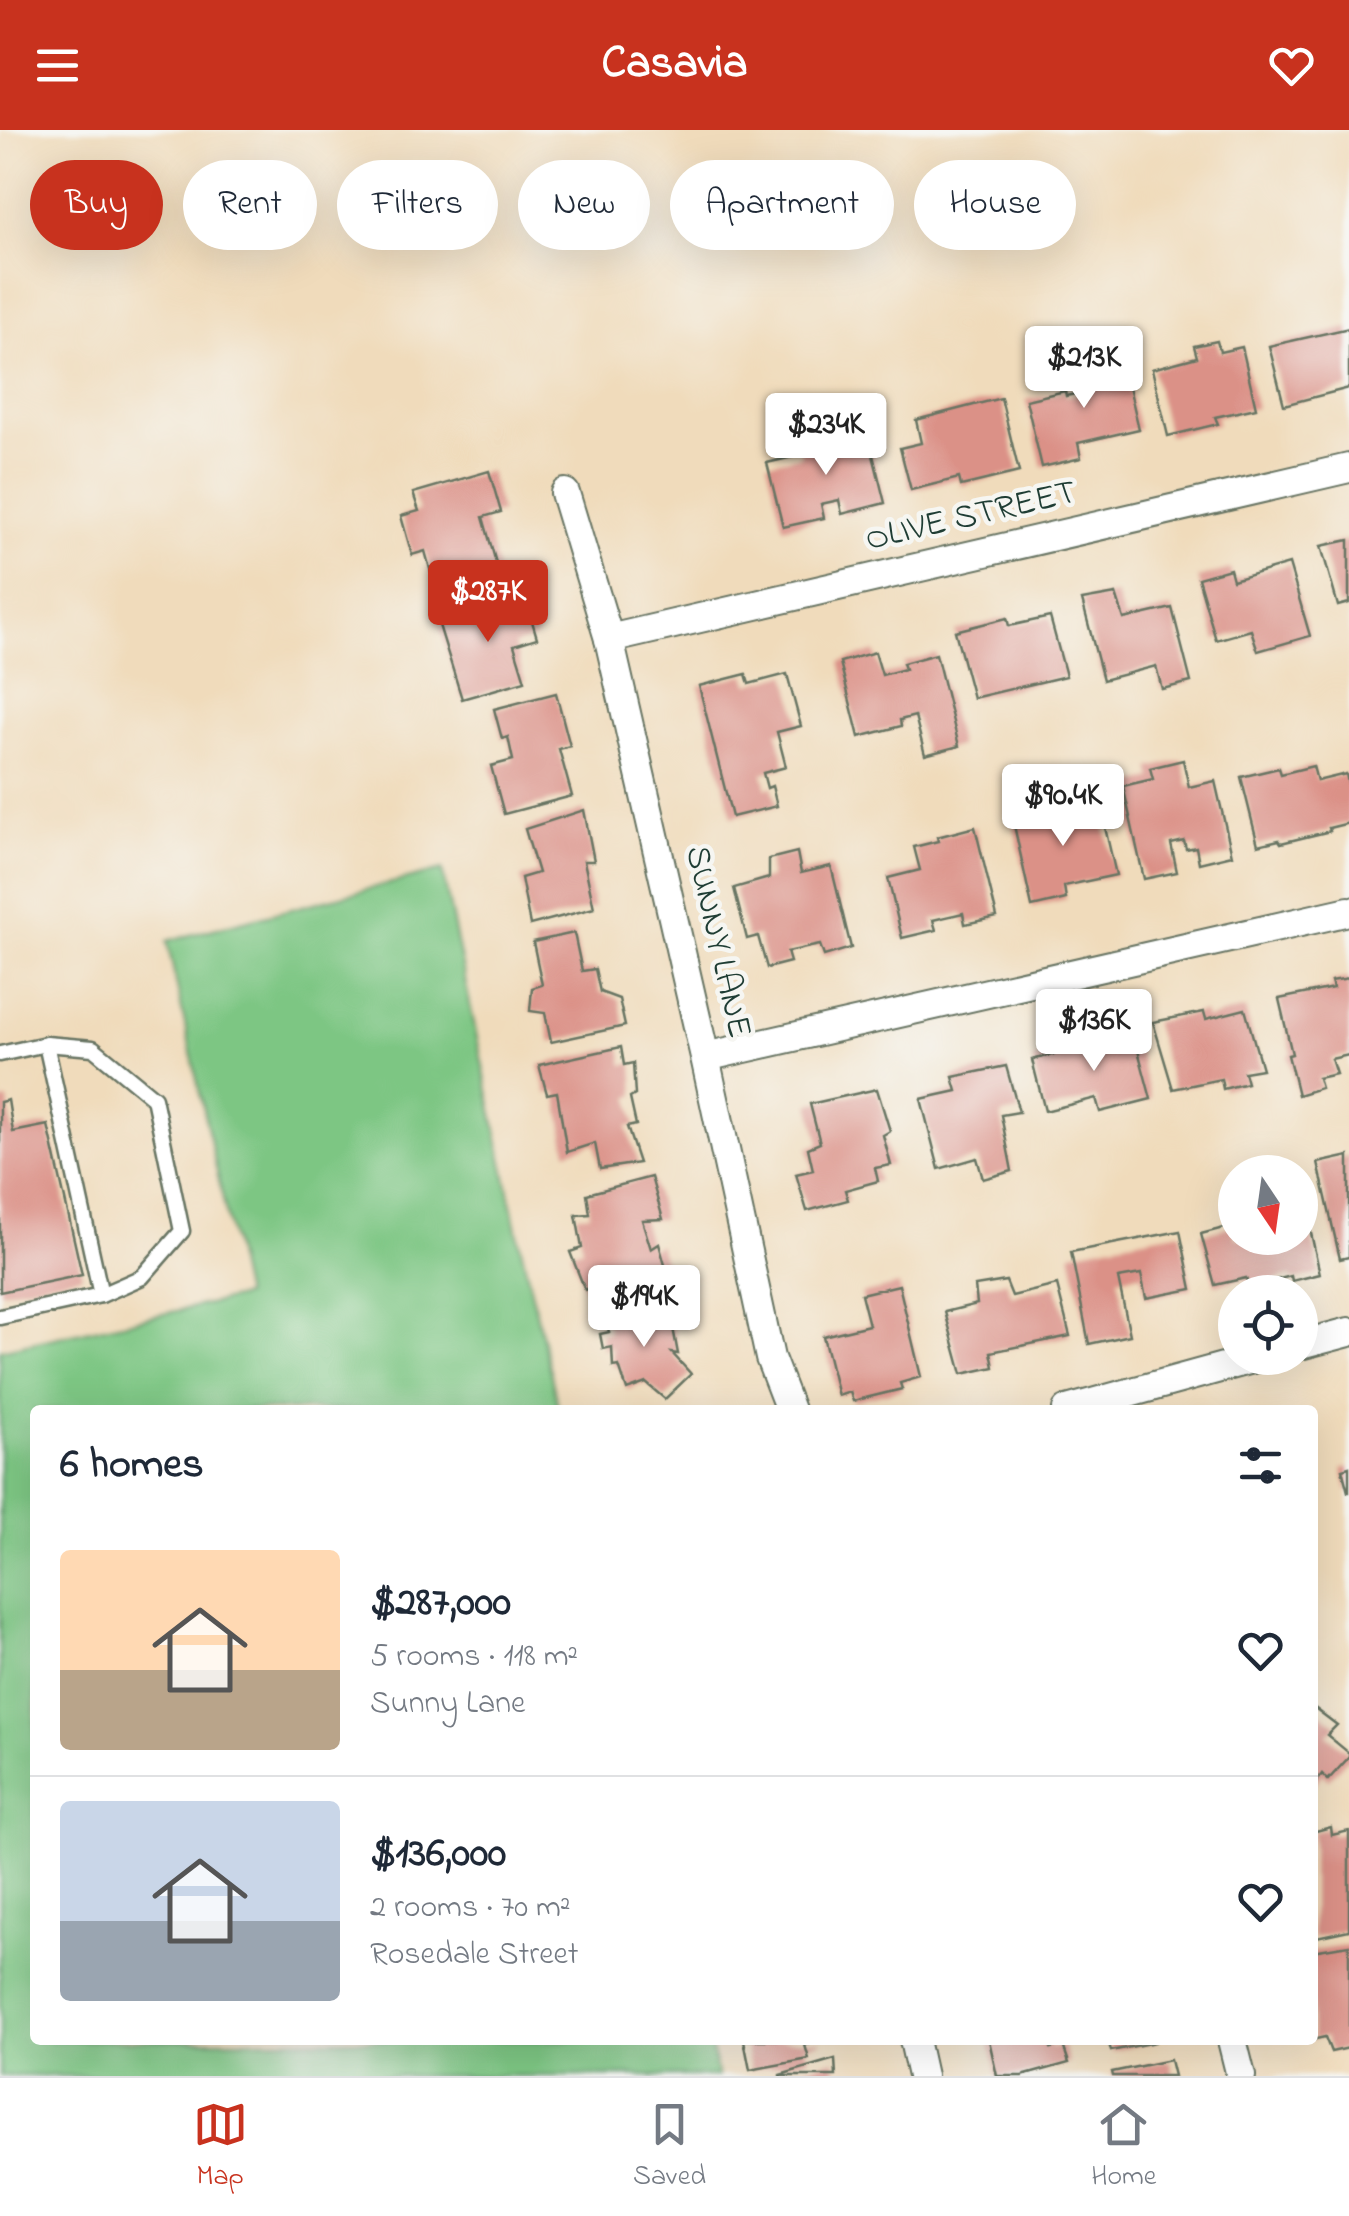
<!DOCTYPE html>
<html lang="en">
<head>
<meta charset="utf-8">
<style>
  body { margin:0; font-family:"Indie Flower",sans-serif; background:#f2f2f3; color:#1f2937; height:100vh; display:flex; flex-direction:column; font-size:38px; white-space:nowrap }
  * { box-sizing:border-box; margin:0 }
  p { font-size:32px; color:#747a83 }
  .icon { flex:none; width:55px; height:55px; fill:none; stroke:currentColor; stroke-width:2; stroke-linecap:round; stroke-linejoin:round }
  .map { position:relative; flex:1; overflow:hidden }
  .panel { position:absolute; left:30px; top:1275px; width:1288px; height:640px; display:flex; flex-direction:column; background:#fff; border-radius:10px; box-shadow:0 10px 40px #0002 }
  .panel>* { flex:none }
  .guide { position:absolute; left:30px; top:30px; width:1290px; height:90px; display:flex; gap:20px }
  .needle { width:65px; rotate:167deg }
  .fabs { position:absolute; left:1218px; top:1025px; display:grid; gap:20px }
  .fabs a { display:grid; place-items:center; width:100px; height:100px; border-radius:50%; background:#fff; box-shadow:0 10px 40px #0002; font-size:50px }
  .price { position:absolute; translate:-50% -85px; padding:0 22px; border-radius:10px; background:#fff; color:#222; font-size:32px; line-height:65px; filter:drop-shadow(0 2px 5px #0008) }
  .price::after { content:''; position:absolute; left:50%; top:60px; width:30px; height:22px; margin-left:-15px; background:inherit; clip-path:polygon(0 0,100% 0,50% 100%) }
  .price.on { background:#c8321e; color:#fff }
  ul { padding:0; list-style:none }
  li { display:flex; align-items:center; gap:30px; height:250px; padding:0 30px }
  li+li { border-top:2px solid #e0e1e3 }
  li span { display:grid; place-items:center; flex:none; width:280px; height:200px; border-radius:10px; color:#555 }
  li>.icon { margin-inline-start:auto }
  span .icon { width:120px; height:120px; fill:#fffc; stroke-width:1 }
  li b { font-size:42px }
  h2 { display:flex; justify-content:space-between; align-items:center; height:120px; padding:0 30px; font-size:42px }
  .tag { padding:0 35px; border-radius:45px; background:#fff; box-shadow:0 10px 40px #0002; font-size:35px; line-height:90px }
  .tag.on { background:#c8321e; color:#fff }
  header { display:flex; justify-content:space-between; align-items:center; height:130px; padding:0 30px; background:#c8321e; color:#fff; font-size:45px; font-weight:700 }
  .menu { display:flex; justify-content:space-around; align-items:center; height:140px; border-top:2px solid #e0e1e3; background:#fff; font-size:28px; color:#747a83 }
  .menu a { display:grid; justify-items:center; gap:5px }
  .menu .on { color:#c8321e }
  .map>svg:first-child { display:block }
  .green { fill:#7dc683; stroke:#4e825c; stroke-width:2.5 }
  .building { fill:#db9187 }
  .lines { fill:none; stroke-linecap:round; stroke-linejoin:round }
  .lane-casing { stroke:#687463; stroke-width:19 }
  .street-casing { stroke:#687463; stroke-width:32 }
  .lane { stroke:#fff; stroke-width:14 }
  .street { stroke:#fff; stroke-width:28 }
  .labels { text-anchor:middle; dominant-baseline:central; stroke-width:9; stroke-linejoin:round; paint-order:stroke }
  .street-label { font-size:35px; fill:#1f3d34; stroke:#f6f6f2 }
</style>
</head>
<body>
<header><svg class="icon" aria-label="menu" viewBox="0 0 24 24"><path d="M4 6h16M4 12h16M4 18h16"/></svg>Casavia<svg class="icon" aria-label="heart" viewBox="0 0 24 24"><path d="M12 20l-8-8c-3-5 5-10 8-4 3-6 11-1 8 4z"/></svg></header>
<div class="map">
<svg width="1349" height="1946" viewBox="0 0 1349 1946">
  <rect width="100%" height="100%" fill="#f6f6f2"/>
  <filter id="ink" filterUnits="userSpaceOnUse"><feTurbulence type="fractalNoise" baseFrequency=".01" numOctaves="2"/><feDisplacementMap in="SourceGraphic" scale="20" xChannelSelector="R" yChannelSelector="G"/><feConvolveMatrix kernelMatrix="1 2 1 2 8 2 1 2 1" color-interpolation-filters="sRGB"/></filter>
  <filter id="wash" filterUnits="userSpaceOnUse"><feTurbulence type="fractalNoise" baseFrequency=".0048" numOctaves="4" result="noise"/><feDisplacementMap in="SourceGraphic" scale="40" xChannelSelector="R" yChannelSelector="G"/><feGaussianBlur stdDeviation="2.25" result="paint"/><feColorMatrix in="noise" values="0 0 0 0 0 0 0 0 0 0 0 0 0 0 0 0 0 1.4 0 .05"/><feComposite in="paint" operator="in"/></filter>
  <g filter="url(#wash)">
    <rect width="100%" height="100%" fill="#f0dbbb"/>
    <path class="green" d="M 442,740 L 519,1109 L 559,1280 L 35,1280 L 35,1910 L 709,1910 L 718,1946 L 0,1946 L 0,1220 L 244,1166 L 167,811 Z"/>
    <g id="blocks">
      <g class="building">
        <path d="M 1349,198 L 1349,258 L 1284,275 L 1269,216 Z"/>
        <path d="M 1217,211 L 1220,222 L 1242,217 L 1256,278 L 1215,287 L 1218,294 L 1168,306 L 1152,239 L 1197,227 L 1194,216 Z"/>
        <path d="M 1120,219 L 1139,299 L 1078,313 L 1081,328 L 1042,337 L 1026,270 L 1065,261 L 1066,266 L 1089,261 L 1081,228 Z"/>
        <path d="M 1001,268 L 1019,342 L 961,356 L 959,348 L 911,360 L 900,318 L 921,313 L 916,290 Z"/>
        <path d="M 816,301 L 820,318 L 825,317 L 824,312 L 867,301 L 885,373 L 842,384 L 839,370 L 821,374 L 824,388 L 783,397 L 767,333 L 801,325 L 797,306 Z"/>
        <path d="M 489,341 L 501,382 L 483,387 L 498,440 L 435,457 L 425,421 L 412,425 L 401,386 L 419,381 L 413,363 Z"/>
        <path d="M 1349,410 L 1349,473 L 1338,476 L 1321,416 Z"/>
        <path d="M 1289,434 L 1310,506 L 1258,521 L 1251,500 L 1216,510 L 1198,448 L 1230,439 L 1233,450 Z"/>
        <path d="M 524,464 L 537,508 L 514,515 L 525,551 L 462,569 L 439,495 L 462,488 L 459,481 Z"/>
        <path d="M 1116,464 L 1124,489 L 1172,478 L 1191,552 L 1162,559 L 1156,536 L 1103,550 L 1082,470 Z"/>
        <path d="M 1050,487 L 1066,546 L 973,568 L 955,501 L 1007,488 L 1009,496 Z"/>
        <path d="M 875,522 L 882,545 L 905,539 L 903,533 L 936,524 L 959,616 L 925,625 L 915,586 L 900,590 L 901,596 L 859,607 L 840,532 Z"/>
        <path d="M 746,544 L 749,554 L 787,544 L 801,596 L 777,602 L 786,637 L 763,643 L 767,658 L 772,656 L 777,676 L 732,687 L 699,556 Z"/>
        <path d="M 556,563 L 570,616 L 559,619 L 572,666 L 504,684 L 491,636 L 513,630 L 508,607 L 502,609 L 494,579 Z"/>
        <path d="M 1183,630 L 1189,657 L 1215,651 L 1232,725 L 1199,733 L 1196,717 L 1186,719 L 1184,711 L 1171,714 L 1177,742 L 1144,749 L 1123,656 L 1153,649 L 1150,638 Z"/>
        <path d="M 1313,636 L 1317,651 L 1346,644 L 1349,657 L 1349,693 L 1329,698 L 1330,701 L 1281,713 L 1279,710 L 1258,715 L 1241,647 L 1279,638 L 1281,644 Z"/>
        <path d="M 1098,667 L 1116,745 L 1064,756 L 1066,769 L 1032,777 L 1012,686 Z"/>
        <path d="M 584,680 L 594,731 L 584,731 L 594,778 L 530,795 L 521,748 L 538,743 L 525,699 Z"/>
        <path d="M 975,697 L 997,787 L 965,794 L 963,783 L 933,790 L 936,800 L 902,808 L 888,748 L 920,740 L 914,717 L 938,711 L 937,707 Z"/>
        <path d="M 797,722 L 801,743 L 831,736 L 851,818 L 824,826 L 820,815 L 787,822 L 790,832 L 767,838 L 758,806 L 747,809 L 734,758 L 769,748 L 769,729 Z"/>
        <path d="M 574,803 L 582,841 L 595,839 L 600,862 L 619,869 L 625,896 L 551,912 L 545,883 L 530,881 L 532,858 L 542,855 L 533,812 Z"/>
        <path d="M 1349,848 L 1349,925 L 1331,929 L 1336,944 L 1318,948 L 1321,958 L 1298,965 L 1288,925 L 1292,924 L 1279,869 L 1333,858 L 1331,851 Z"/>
        <path d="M 1245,879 L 1262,939 L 1244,942 L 1247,953 L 1223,959 L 1221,949 L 1173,959 L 1153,892 L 1204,882 L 1206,889 Z"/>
        <path d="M 1132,898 L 1151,969 L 1100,982 L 1096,968 L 1045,981 L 1032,930 L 1093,914 L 1092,909 Z"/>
        <path d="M 621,917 L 624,935 L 633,933 L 635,965 L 630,968 L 636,995 L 627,997 L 639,1033 L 600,1039 L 595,1013 L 567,1022 L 557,962 L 547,964 L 539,935 Z"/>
        <path d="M 1006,936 L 1019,982 L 1001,985 L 1012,1041 L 983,1049 L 977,1028 L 939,1039 L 921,969 L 957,961 L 953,947 Z"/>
        <path d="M 877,959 L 890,1001 L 883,1005 L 891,1035 L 875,1038 L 878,1051 L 845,1060 L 848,1070 L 807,1081 L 796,1044 L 813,1040 L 808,1018 L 820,1013 L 810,974 Z"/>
        <path d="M 8,970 L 13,1002 L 48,995 L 82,1145 L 0,1162 L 0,972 Z"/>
        <path d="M 1349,1026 L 1349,1127 L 1340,1129 L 1318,1033 Z"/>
        <path d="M 651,1047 L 663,1089 L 642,1090 L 651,1119 L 659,1114 L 667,1142 L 585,1160 L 570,1122 L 582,1118 L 576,1085 L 590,1084 L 587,1064 Z"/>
        <path d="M 1302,1062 L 1320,1144 L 1292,1151 L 1291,1146 L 1249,1157 L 1246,1148 L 1215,1155 L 1201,1104 L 1235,1095 L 1235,1108 L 1300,1108 Z"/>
        <path d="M 1180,1101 L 1192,1159 L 1146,1168 L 1141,1144 L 1118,1148 L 1130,1205 L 1089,1214 L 1071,1122 Z"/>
        <path d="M 1006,1151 L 1012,1166 L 1057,1155 L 1070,1206 L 991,1222 L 994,1237 L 962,1244 L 945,1182 L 977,1174 L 975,1156 Z"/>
        <path d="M 899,1155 L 921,1247 L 900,1253 L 902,1259 L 853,1271 L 850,1262 L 838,1266 L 823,1206 L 869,1195 L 861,1164 Z"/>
        <path d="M 632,1172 L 636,1188 L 670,1182 L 678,1224 L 672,1223 L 691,1244 L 665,1269 L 646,1253 L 627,1260 L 619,1236 L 613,1237 L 612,1217 L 603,1219 L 600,1204 L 609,1202 L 604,1183 Z"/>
        <path d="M 1349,1337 L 1349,1362 L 1348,1362 L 1342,1339 Z"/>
        <path d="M 1312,1576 L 1337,1595 L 1327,1605 L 1349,1623 L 1349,1627 L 1328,1650 L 1322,1644 L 1312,1658 Z"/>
        <path d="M 1331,1697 L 1332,1705 L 1349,1701 L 1349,1800 L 1312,1808 L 1312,1702 Z"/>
        <path d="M 1349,1815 L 1349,1918 L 1331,1922 L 1325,1907 L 1312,1910 L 1312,1821 Z"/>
        <path d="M 744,1910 L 821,1910 L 821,1912 L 805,1915 L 809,1929 L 750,1940 Z"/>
        <path d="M 989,1910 L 1049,1910 L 1051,1918 L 1063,1915 L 1069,1933 L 1022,1946 L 997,1946 Z"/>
        <path d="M 1108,1910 L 1155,1910 L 1155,1912 L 1111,1921 Z"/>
        <path d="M 835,1929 L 836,1946 L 780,1946 L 780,1945 Z"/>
        <path d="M 1170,1930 L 1174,1946 L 1113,1946 L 1112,1942 Z"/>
      </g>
    </g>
  </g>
  <g filter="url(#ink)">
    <use href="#blocks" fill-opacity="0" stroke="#687463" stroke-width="2.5"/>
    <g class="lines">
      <g class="lane-casing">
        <g id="lane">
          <path d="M 46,914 L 93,918 L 154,968 L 182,1101 L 142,1147 L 101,1165"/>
          <path d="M 0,924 L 46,914 L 101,1165 L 0,1187"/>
        </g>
      </g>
      <g class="street-casing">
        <g id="street">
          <path d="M 565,363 L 609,509 L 705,927 L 770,1228 L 790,1280"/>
          <path d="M 609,509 L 1349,338"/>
          <path d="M 705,927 L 1349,781"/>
          <path d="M 1300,1215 L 1349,1202"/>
          <path d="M 1067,1280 L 1256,1228"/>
          <path d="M 914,1910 L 922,1946"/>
          <path d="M 1232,1910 L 1241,1946"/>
        </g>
      </g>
      <use href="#lane" class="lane"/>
      <use href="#street" class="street"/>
    </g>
  </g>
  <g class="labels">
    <g class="street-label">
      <text transform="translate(971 387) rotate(-13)">OLIVE STREET</text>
      <text transform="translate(717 812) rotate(77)">SUNNY LANE</text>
    </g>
  </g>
</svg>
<div class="fabs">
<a><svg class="needle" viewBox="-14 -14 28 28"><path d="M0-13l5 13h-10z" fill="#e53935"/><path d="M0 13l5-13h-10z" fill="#747a83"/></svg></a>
<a><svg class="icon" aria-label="locate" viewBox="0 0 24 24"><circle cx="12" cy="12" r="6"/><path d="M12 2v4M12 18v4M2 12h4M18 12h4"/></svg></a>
</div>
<b class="price" style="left:1084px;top:281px">$213K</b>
<b class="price" style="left:826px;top:348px">$234K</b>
<b class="price on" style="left:488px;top:515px">$287K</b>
<b class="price" style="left:1063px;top:719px">$90.4K</b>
<b class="price" style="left:1094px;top:944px">$136K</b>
<b class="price" style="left:644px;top:1220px">$194K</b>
<div class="guide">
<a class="tag on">Buy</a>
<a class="tag">Rent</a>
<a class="tag">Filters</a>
<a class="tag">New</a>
<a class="tag">Apartment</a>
<a class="tag">House</a>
</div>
<section class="panel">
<h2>6 homes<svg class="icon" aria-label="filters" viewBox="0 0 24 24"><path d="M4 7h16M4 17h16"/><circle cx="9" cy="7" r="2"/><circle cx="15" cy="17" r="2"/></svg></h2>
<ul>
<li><span style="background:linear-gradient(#ffd9b3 60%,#b9a48a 0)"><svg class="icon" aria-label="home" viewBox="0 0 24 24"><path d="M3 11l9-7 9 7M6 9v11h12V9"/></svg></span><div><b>$287,000</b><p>5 rooms · 118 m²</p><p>Sunny Lane</p></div><svg class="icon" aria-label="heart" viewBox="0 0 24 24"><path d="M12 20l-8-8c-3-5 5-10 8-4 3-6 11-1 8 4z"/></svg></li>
<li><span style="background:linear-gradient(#c9d6e8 60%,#9aa5b1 0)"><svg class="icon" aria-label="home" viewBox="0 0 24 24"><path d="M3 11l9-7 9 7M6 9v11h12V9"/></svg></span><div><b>$136,000</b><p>2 rooms · 70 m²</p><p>Rosedale Street</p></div><svg class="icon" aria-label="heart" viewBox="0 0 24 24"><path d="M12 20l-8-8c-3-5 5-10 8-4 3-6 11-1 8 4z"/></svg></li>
</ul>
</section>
</div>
<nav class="menu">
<a class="on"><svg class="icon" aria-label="map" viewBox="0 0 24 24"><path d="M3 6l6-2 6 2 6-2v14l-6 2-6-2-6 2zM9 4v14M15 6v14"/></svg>Map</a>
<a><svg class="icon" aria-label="saved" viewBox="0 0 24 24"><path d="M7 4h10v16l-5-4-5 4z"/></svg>Saved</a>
<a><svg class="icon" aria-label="home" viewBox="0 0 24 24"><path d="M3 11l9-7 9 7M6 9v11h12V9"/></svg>Home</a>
</nav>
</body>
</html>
